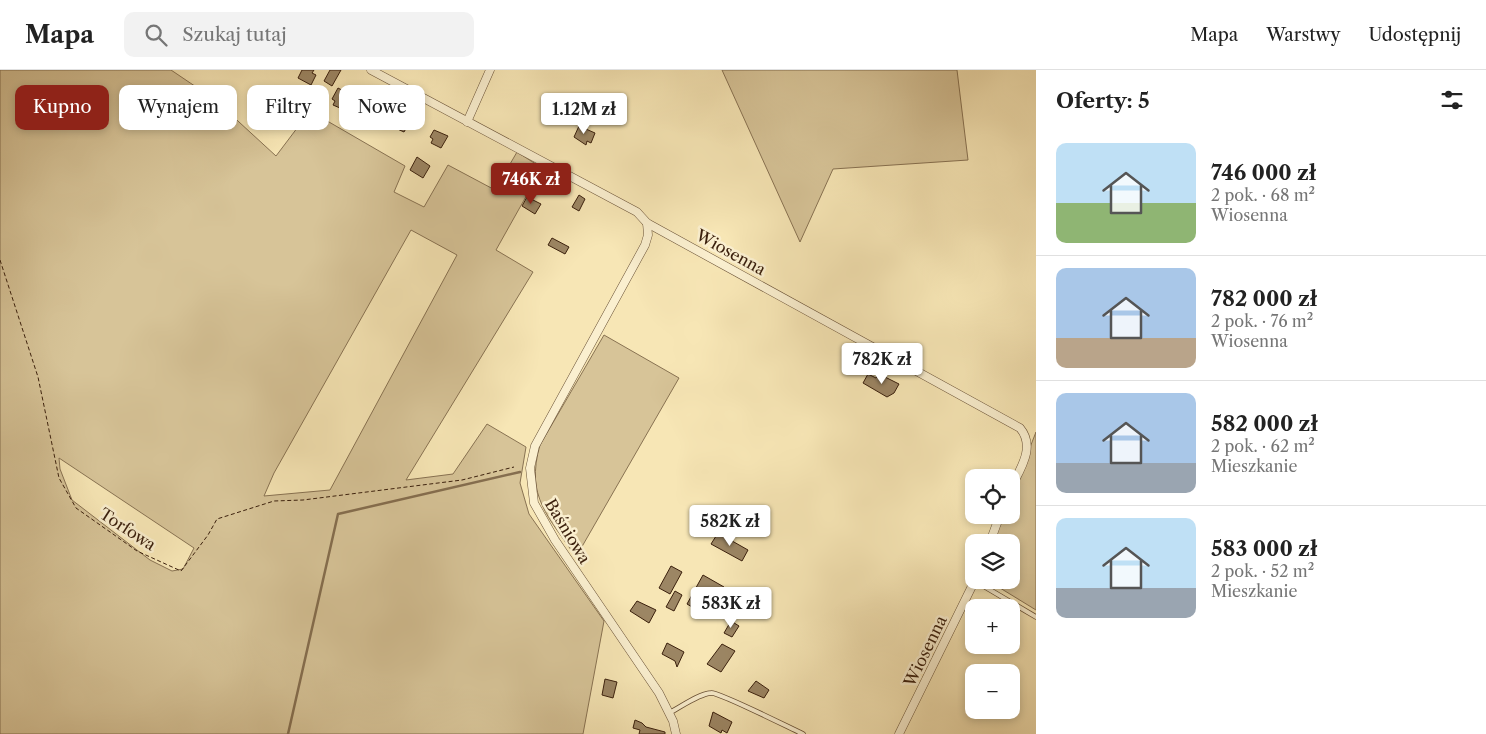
<!DOCTYPE html>
<html lang="pl">
<head>
<meta charset="utf-8">
<style>
  body { margin:0; font-family:"Libre Caslon Text",serif; background:#f2f2f2; color:#222; height:100vh; display:flex; flex-direction:column; font-size:19px; white-space:nowrap }
  * { box-sizing:border-box; margin:0 }
  p { font-size:16px; color:#767676 }
  .icon { flex:none; width:28px; height:28px; fill:none; stroke:currentColor; stroke-width:2; stroke-linecap:round; stroke-linejoin:round }
  .map { position:relative; flex:1; overflow:hidden }
  .side { display:flex; flex-direction:column; background:#fff; width:450px }
  .side>* { flex:none }
  .banner { position:absolute; left:15px; top:15px; width:475px; height:45px; display:flex; gap:10px }
  .controls { position:absolute; left:965px; top:399px; display:grid; gap:10px }
  .controls a { display:grid; place-items:center; width:55px; height:55px; border-radius:10px; background:#fff; box-shadow:0 2px 8px #0003; font-size:25px }
  .price { position:absolute; translate:-50% -42px; padding:0 11px; border-radius:5px; background:#fff; color:#222; font-size:16px; line-height:32px; filter:drop-shadow(0 1px 2px #0008) }
  .price::after { content:''; position:absolute; left:50%; top:30px; width:15px; height:11px; margin-left:-8px; background:inherit; clip-path:polygon(0 0,100% 0,50% 100%) }
  .price.selected { background:#8f2418; color:#fff }
  ul { padding:0; list-style:none }
  li { display:flex; align-items:center; gap:15px; height:125px; padding:0 20px }
  li+li { border-top:1px solid #e0e0e0 }
  li span { display:grid; place-items:center; flex:none; width:140px; height:100px; border-radius:10px; color:#555 }
  li>.icon { margin-inline-start:auto }
  span .icon { width:60px; height:60px; fill:#fffc; stroke-width:1 }
  li b { font-size:21px }
  h2 { display:flex; justify-content:space-between; align-items:center; height:60px; padding:0 20px; font-size:21px }
  .tag { padding:0 18px; border-radius:10px; background:#fff; box-shadow:0 2px 8px #0003; font-size:18px; line-height:45px }
  .tag.selected { background:#8f2418; color:#fff }
  header { display:flex; align-items:center; gap:30px; box-sizing:border-box; height:70px; padding:0 25px; background:#fff; border-bottom:1px solid #e0e0e0 }
  header strong { font-size:24px }
  nav { display:flex; gap:28px; margin-inline-start:auto; font-size:18px }
  .search { width:350px; height:45px; background:#f2f2f2; display:flex; align-items:center; gap:12px; box-sizing:border-box; padding:0 18px; border-radius:10px; color:#767676; font-size:19px }
  main { display:flex; flex:1; min-height:0 }
  .map>svg:first-child { display:block }
  .green { fill:#d7c498; stroke:#887252; fill-rule:evenodd }
  .lines { fill:none; stroke-linecap:round; stroke-linejoin:round }
  .stream { stroke:#856e4f; stroke-width:2.5 }
  .building { fill:#9c8664; stroke:#3a1f0c }
  .lane-casing { stroke:#695136; stroke-width:5.5 }
  .street-casing { stroke:#695136; stroke-width:9 }
  .path { stroke:#3a1f0c; stroke-width:1; stroke-dasharray:4 2.5; stroke-linecap:butt }
  .lane { stroke:#faefcf; stroke-width:4 }
  .street { stroke:#faefcf; stroke-width:8 }
  .labels { text-anchor:middle; dominant-baseline:central; stroke-width:5; stroke-linejoin:round; paint-order:stroke }
  .street-label { font-size:16px; fill:#3a1f0c; stroke:#faefcf }
</style>
</head>
<body>
<header>
<strong>Mapa</strong>
<div class="search"><svg class="icon" aria-label="search" viewBox="0 0 24 24"><circle cx="10" cy="10" r="6"/><path d="M15 15l6 6"/></svg>Szukaj tutaj</div>
<nav><a>Mapa</a><a>Warstwy</a><a>Udostępnij</a></nav>
</header>
<main>
<div class="map">
<svg width="1036" height="664" viewBox="0 0 1036 664">
  <rect width="100%" height="100%" fill="#f7e6b5"/>
  <filter id="stains"><feTurbulence type="fractalNoise" baseFrequency=".004" numOctaves="4"/><feColorMatrix values="0 0 0 0 .2 0 0 0 0 .09 0 0 0 0 .02 0 0 0 .5 -.17"/></filter>
  <radialGradient id="worn" r=".72"><stop offset=".6" stop-color="#630" stop-opacity="0"/><stop offset="1" stop-color="#630" stop-opacity=".3"/></radialGradient>
  <g class="green">
    <path d="M 0,0 L 171,0 L 214,29 L 276,86 L 310,41 L 405,96 L 394,122 L 424,137 L 448,95 L 495,120 L 517,82 L 542,98 L 496,180 L 533,202 L 406,410 L 453,404 L 487,354 L 526,377 L 520,413 L 529,444 L 604,551 L 583,664 L 0,664 ZM 411,160 L 457,185 L 330,420 L 264,426 L 274,403 ZM 59,388 L 194,478 L 183,499 L 172,501 L 150,490 L 72,430 L 60,399 Z"/>
    <path d="M 722,0 L 957,0 L 968,90 L 833,99 L 800,172 Z"/>
    <path d="M 604,265 L 679,308 L 576,487 C 549,447 525,427 540,375 Z"/>
    <path d="M 1036,362 L 1036,540 L 987,510 L 1011,510 L 1011,472 L 993,472 L 1004,445 L 1011,445 L 1011,426 Z"/>
  </g>
  <g class="lines">
    <path class="stream" d="M 288,664 L 338,444 L 520,402"/>
  </g>
  <g class="building">
    <path d="M 302,0 L 314,0 L 312,3 L 316,5 L 311,15 L 298,8 Z"/>
    <path d="M 330,0 L 341,0 L 332,16 L 324,11 Z"/>
    <path d="M 338,18 L 355,27 L 357,24 L 363,27 L 354,44 L 333,35 L 335,31 L 332,29 Z"/>
    <path d="M 599,25 L 611,33 L 605,43 L 592,34 Z"/>
    <path d="M 379,26 L 387,29 L 385,33 L 387,34 L 380,49 L 369,43 Z"/>
    <path d="M 403,39 L 411,43 L 409,47 L 412,48 L 404,62 L 393,57 Z"/>
    <path d="M 579,56 L 595,63 L 591,73 L 587,71 L 586,75 L 574,67 Z"/>
    <path d="M 434,60 L 448,66 L 441,78 L 431,73 L 433,69 L 430,67 Z"/>
    <path d="M 417,87 L 430,96 L 423,108 L 410,100 Z"/>
    <path d="M 579,125 L 585,129 L 579,141 L 572,137 Z"/>
    <path d="M 527,127 L 541,134 L 535,144 L 522,136 Z"/>
    <path d="M 552,168 L 569,177 L 565,184 L 548,175 Z"/>
    <path d="M 868,304 L 876,308 L 879,304 L 899,314 L 894,323 L 887,327 L 863,313 Z"/>
    <path d="M 718,463 L 748,480 L 742,491 L 711,474 Z"/>
    <path d="M 671,496 L 682,502 L 670,524 L 659,518 Z"/>
    <path d="M 703,505 L 724,517 L 711,541 L 708,542 L 701,538 L 699,541 L 687,534 Z"/>
    <path d="M 736,518 L 749,526 L 744,534 L 732,524 Z"/>
    <path d="M 675,521 L 682,525 L 674,541 L 666,537 Z"/>
    <path d="M 637,531 L 656,540 L 649,553 L 630,541 Z"/>
    <path d="M 731,551 L 739,556 L 732,567 L 724,563 Z"/>
    <path d="M 667,573 L 684,582 L 677,597 L 675,591 L 662,584 Z"/>
    <path d="M 722,574 L 735,581 L 721,602 L 707,594 Z"/>
    <path d="M 605,609 L 617,612 L 613,628 L 602,625 Z"/>
    <path d="M 756,611 L 769,620 L 764,628 L 748,621 Z"/>
    <path d="M 713,642 L 732,652 L 727,663 L 722,660 L 721,663 L 709,656 Z"/>
    <path d="M 635,650 L 642,653 L 646,657 L 665,662 L 665,664 L 639,664 L 640,660 L 633,658 Z"/>
  </g>
  <g class="lines">
    <g class="lane-casing">
      <g id="lane">
        <path d="M 975,511 L 1036,547"/>
        <path d="M 669,643 C 681,637 698,624 711,623 C 719,622 790,658 803,664"/>
      </g>
    </g>
    <g class="street-casing">
      <g id="street">
        <path d="M 371,0 L 637,142 L 647,153 L 1020,358 C 1036,377 1020,399 1011,418"/>
        <path d="M 467,52 L 490,0"/>
        <path d="M 647,153 L 648,165 L 645,175 L 535,376 L 530,398 L 534,433 L 555,470 L 659,623 L 673,651 L 676,664"/>
        <path d="M 990,472 L 1000,445"/>
        <path d="M 899,664 L 975,510"/>
      </g>
    </g>
    <path class="path" d="M 0,190 L 38,307 L 59,408 L 76,438 L 137,481 L 181,501 L 208,465 L 217,449 L 274,431 L 303,430 L 462,410 L 514,397"/>
    <use href="#lane" class="lane"/>
    <use href="#street" class="street"/>
  </g>
  <g class="labels">
    <g class="street-label">
      <text transform="translate(731 182) rotate(29)">Wiosenna</text>
      <text transform="translate(128 459) rotate(33)">Torfowa</text>
      <text transform="translate(568 461) rotate(59)">Baśniowa</text>
      <text transform="translate(925 581) rotate(-64)">Wiosenna</text>
    </g>
  </g>
  <rect width="100%" height="100%" filter="url(#stains)"/>
  <rect width="100%" height="100%" fill="url(#worn)"/>
</svg>
<div class="controls">
<a><svg class="icon" aria-label="locate" viewBox="0 0 24 24"><circle cx="12" cy="12" r="6"/><path d="M12 2v4M12 18v4M2 12h4M18 12h4"/></svg></a>
<a><svg class="icon" aria-label="layers" viewBox="0 0 24 24"><path d="M12 4l9 5-9 5-9-5zM3 14l9 5 9-5"/></svg></a>
<a>+</a>
<a>−</a>
</div>
<b class="price" style="left:584px;top:65px">1.12M zł</b>
<b class="price selected" style="left:531px;top:135px">746K zł</b>
<b class="price" style="left:882px;top:315px">782K zł</b>
<b class="price" style="left:730px;top:477px">582K zł</b>
<b class="price" style="left:731px;top:559px">583K zł</b>
<div class="banner">
<a class="tag selected">Kupno</a>
<a class="tag">Wynajem</a>
<a class="tag">Filtry</a>
<a class="tag">Nowe</a>
</div>
</div>
<section class="side">
<h2>Oferty: 5<svg class="icon" aria-label="filters" viewBox="0 0 24 24"><path d="M4 7h16M4 17h16"/><circle cx="9" cy="7" r="2"/><circle cx="15" cy="17" r="2"/></svg></h2>
<ul>
<li><span style="background:linear-gradient(#bfe0f5 60%,#8fb573 0)"><svg class="icon" aria-label="home" viewBox="0 0 24 24"><path d="M3 11l9-7 9 7M6 9v11h12V9"/></svg></span><div><b>746 000 zł</b><p>2 pok. · 68 m²</p><p>Wiosenna</p></div></li>
<li><span style="background:linear-gradient(#a9c7e8 70%,#b9a48a 0)"><svg class="icon" aria-label="home" viewBox="0 0 24 24"><path d="M3 11l9-7 9 7M6 9v11h12V9"/></svg></span><div><b>782 000 zł</b><p>2 pok. · 76 m²</p><p>Wiosenna</p></div></li>
<li><span style="background:linear-gradient(#a9c7e8 70%,#9aa5b1 0)"><svg class="icon" aria-label="home" viewBox="0 0 24 24"><path d="M3 11l9-7 9 7M6 9v11h12V9"/></svg></span><div><b>582 000 zł</b><p>2 pok. · 62 m²</p><p>Mieszkanie</p></div></li>
<li><span style="background:linear-gradient(#bfe0f5 70%,#9aa5b1 0)"><svg class="icon" aria-label="home" viewBox="0 0 24 24"><path d="M3 11l9-7 9 7M6 9v11h12V9"/></svg></span><div><b>583 000 zł</b><p>2 pok. · 52 m²</p><p>Mieszkanie</p></div></li>
</ul>
</section>
</main>
</body>
</html>
